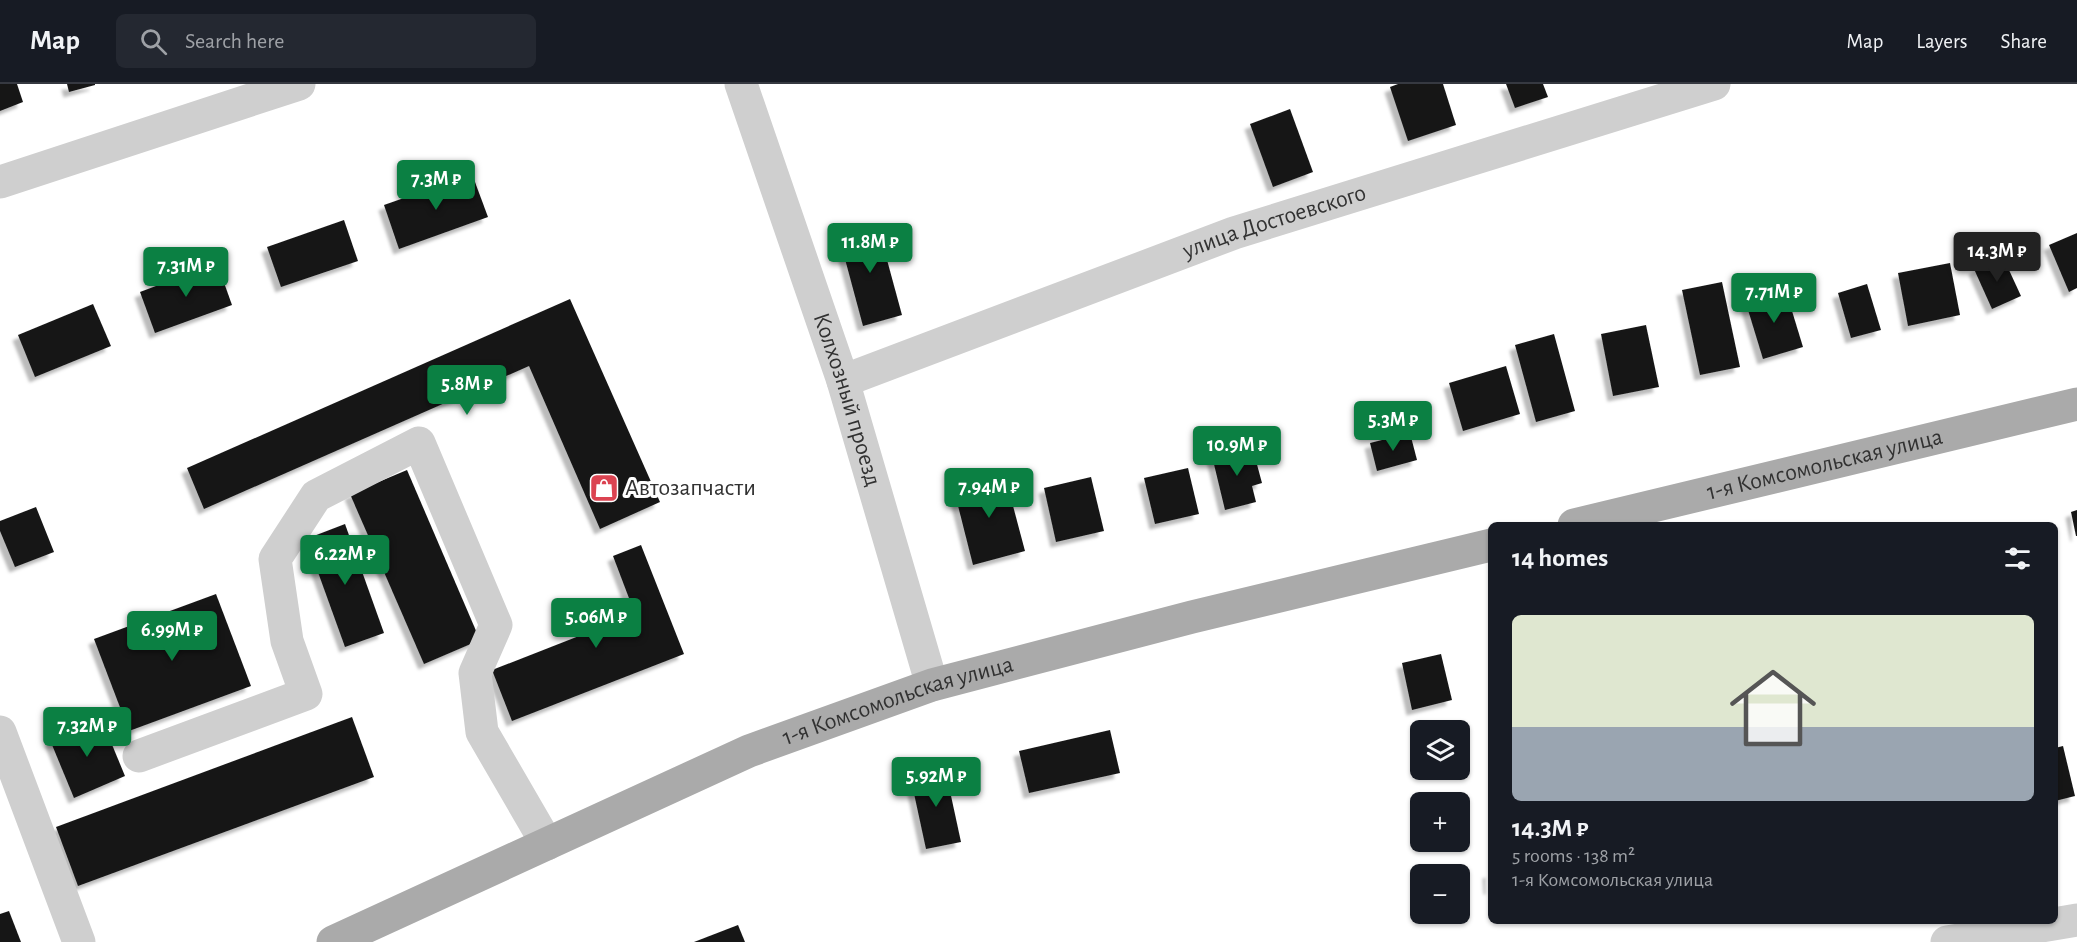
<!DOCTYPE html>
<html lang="en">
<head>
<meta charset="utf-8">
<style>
  body { margin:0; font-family:"Alegreya Sans",sans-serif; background:#242831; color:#f1f3f6; height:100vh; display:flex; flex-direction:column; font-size:22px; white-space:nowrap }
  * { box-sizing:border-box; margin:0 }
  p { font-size:20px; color:#9ea1a6 }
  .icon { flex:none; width:33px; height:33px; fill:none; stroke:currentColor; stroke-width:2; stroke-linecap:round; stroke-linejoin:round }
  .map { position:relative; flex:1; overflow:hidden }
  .panel { position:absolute; left:1488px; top:438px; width:570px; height:402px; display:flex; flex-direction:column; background:#171b24; border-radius:9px; box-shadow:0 2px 4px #0004 }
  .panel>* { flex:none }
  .controls { position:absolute; left:1410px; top:636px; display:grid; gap:12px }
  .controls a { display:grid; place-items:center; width:60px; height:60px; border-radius:9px; background:#171b24; box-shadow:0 2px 4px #0004; font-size:30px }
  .price { position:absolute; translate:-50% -51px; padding:0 14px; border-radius:6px; background:#0b8043; color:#fff; font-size:20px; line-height:39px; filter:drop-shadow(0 2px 3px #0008) }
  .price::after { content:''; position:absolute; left:50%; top:36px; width:18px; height:14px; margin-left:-9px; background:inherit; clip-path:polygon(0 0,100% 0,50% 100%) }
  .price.active { background:#222; color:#fff }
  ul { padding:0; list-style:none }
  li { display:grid; align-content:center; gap:12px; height:318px; padding:0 24px }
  li span { display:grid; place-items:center; height:186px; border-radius:9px; color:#555 }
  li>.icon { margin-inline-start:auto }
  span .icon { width:108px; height:108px; fill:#fffc; stroke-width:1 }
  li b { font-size:26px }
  h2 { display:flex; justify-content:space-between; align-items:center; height:72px; padding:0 24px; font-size:26px }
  header { display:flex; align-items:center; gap:36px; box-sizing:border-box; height:84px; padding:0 30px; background:#171b24; border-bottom:2px solid #363941 }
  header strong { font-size:28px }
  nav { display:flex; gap:33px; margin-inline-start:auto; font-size:21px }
  .search { width:420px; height:54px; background:#242831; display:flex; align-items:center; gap:15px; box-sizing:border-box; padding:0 21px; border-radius:9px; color:#9ea1a6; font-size:22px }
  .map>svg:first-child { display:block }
  .building { fill:#191919; filter:url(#shadow) }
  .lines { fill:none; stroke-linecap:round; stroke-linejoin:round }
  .minor { stroke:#cfcfcf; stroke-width:33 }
  .major { stroke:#aaa; stroke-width:33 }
  .labels { text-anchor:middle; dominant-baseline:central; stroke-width:6; stroke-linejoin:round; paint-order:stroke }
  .street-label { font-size:24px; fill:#323232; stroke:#fff }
  .poi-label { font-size:24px; fill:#323232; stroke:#fff; text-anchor:start }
</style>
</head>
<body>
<header>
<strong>Map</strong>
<div class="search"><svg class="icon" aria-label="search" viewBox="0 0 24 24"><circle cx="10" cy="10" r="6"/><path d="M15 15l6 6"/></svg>Search here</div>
<nav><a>Map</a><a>Layers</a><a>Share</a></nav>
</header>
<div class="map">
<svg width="2077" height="858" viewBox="0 0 2077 858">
  <defs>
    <filter id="shadow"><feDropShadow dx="-5.5" dy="5.5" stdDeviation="1.5" flood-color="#0004"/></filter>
  </defs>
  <rect width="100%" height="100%" fill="#fff"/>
  <g class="building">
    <path d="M 0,0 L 17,0 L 23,18 L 0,27 Z"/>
    <path d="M 67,0 L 95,0 L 95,1 L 69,8 Z"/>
    <path d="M 1398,0 L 1443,0 L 1456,41 L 1408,57 L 1390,3 Z"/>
    <path d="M 1506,0 L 1543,0 L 1548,13 L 1515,24 Z"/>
    <path d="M 1290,25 L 1313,88 L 1273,103 L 1250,40 Z"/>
    <path d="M 472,90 L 488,133 L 399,165 L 384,121 Z"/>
    <path d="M 344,136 L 358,177 L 281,203 L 267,163 Z"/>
    <path d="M 877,139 L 902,231 L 863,242 L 838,149 Z"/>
    <path d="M 2077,149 L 2077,204 L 2069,208 L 2049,161 Z"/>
    <path d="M 2003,173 L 2021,212 L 1992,225 L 1974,185 Z"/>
    <path d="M 217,179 L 232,221 L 155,249 L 140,208 Z"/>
    <path d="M 1950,179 L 1960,231 L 1908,242 L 1898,189 Z"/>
    <path d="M 1722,198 L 1740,283 L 1700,291 L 1682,206 Z"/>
    <path d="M 1867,200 L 1881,246 L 1851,254 L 1838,209 Z"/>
    <path d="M 1785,204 L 1803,263 L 1763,275 L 1745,216 Z"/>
    <path d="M 570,215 L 660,418 L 600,445 L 529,282 L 204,425 L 187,384 Z"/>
    <path d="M 93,220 L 111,262 L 35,293 L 18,251 Z"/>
    <path d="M 1646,241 L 1659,303 L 1613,312 L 1601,250 Z"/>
    <path d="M 1554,250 L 1575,327 L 1536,338 L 1515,261 Z"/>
    <path d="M 1506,282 L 1520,330 L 1463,347 L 1449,299 Z"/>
    <path d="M 1410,349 L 1417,376 L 1377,387 L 1370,359 Z"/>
    <path d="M 1252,362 L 1262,399 L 1252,402 L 1256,418 L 1225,426 L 1212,372 Z"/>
    <path d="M 1188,384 L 1199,430 L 1155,440 L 1144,394 Z"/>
    <path d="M 407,386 L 480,556 L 424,580 L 350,410 Z"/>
    <path d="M 1004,388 L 1025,467 L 973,481 L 953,402 Z"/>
    <path d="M 1091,393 L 1104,447 L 1056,458 L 1044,404 Z"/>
    <path d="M 36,423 L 54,468 L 15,483 L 0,447 L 0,437 Z"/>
    <path d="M 2077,426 L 2077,452 L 2076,452 L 2071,428 Z"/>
    <path d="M 345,440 L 384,549 L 345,563 L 306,455 Z"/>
    <path d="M 641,461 L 684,570 L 512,637 L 492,586 L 635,530 L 613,472 Z"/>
    <path d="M 216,510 L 251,602 L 129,647 L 94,555 Z"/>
    <path d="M 1441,570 L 1452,616 L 1412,626 L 1402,579 Z"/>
    <path d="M 352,633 L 374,693 L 78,802 L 56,743 Z"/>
    <path d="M 101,634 L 125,692 L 74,714 L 50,656 Z"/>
    <path d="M 1110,646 L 1120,689 L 1029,709 L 1019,667 Z"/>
    <path d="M 2063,662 L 2075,712 L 2055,717 L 2055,664 Z"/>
    <path d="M 945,684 L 961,758 L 926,765 L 910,691 Z"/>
    <path d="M 1491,788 L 1491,805 L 1489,805 L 1488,789 Z"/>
    <path d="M 9,827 L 21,858 L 0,858 L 0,830 Z"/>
    <path d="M 738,841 L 745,858 L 694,858 Z"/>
  </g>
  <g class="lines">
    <g class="minor">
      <path id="s1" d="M 741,0 L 843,297 L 932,601"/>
      <path d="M 0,98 L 299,0"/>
      <path id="s2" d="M 843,297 L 1234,149 L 1714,0"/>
      <path d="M 0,648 L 79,858"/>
      <path d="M 139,672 L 306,610 L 287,557 L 275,475 L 316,412 L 419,359 L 496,541 L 475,589 L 482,648 L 547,760"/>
      <path d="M 1947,858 L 2077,836"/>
    </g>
    <g class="major">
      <path id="s3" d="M 1574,441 L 2077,320"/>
      <path id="s4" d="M 333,858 L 749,667 L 932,601 L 1192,533 L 1491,461"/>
    </g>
  </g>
  <defs>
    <g id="shop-square" transform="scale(1.5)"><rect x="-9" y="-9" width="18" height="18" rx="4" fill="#db4351" stroke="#fff"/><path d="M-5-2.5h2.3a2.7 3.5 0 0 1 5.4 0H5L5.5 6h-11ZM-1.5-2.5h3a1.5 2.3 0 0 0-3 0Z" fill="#fff"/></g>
  </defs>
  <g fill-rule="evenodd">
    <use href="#shop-square" x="604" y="404"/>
  </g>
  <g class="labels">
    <g class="street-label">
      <text stroke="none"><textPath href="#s2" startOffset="460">улица Достоевского</textPath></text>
      <text stroke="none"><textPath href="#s1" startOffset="333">Колхозный проезд</textPath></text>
      <text stroke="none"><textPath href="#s3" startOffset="258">1-я Комсомольская улица</textPath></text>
      <text stroke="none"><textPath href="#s4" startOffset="615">1-я Комсомольская улица</textPath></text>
    </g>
    <g class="poi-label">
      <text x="625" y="404">Автозапчасти</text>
    </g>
  </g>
</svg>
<div class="controls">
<a><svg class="icon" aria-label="layers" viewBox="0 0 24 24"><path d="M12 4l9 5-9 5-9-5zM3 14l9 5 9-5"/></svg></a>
<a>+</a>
<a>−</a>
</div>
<b class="price" style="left:436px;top:127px">7.3M ₽</b>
<b class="price" style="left:870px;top:190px">11.8M ₽</b>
<b class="price active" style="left:1997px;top:199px">14.3M ₽</b>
<b class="price" style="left:186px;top:214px">7.31M ₽</b>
<b class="price" style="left:1774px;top:240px">7.71M ₽</b>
<b class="price" style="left:467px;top:332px">5.8M ₽</b>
<b class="price" style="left:1393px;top:368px">5.3M ₽</b>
<b class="price" style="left:1237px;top:393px">10.9M ₽</b>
<b class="price" style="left:989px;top:435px">7.94M ₽</b>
<b class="price" style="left:345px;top:502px">6.22M ₽</b>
<b class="price" style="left:596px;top:565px">5.06M ₽</b>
<b class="price" style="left:172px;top:578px">6.99M ₽</b>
<b class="price" style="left:87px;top:674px">7.32M ₽</b>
<b class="price" style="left:936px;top:724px">5.92M ₽</b>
<section class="panel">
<h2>14 homes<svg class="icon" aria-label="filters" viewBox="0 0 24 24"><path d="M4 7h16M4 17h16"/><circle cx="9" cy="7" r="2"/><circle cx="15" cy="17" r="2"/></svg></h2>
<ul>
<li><span style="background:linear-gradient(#dfe7d0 60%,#9aa5b1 0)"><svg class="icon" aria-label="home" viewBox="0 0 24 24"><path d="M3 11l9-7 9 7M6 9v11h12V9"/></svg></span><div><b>14.3M ₽</b><p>5 rooms · 138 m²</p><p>1-я Комсомольская улица</p></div></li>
</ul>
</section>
</div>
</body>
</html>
